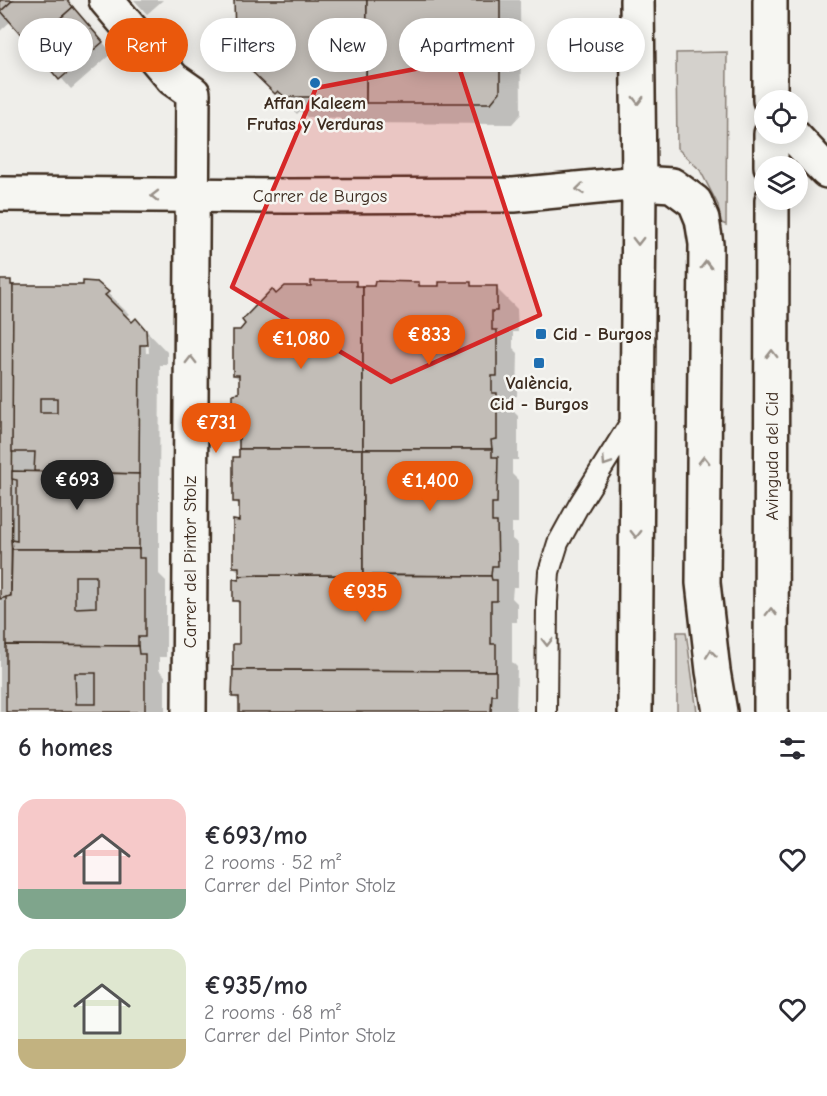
<!DOCTYPE html>
<html lang="en">
<head>
<meta charset="utf-8">
<style>
  body { margin:0; font-family:"Comic Neue",sans-serif; background:#f2f2f3; color:#2b2b33; height:100vh; display:flex; flex-direction:column; font-size:22px; white-space:nowrap }
  * { box-sizing:border-box; margin:0 }
  p { font-size:20px; color:#7c7c81 }
  .icon { flex:none; width:33px; height:33px; fill:none; stroke:currentColor; stroke-width:2; stroke-linecap:round; stroke-linejoin:round }
  .map { position:relative; height:712px; overflow:hidden }
  .drawer { display:flex; flex-direction:column; background:#fff; flex:1 }
  .drawer>* { flex:none }
  .banner { position:absolute; left:18px; top:18px; width:792px; height:54px; display:flex; gap:12px }
  .tools { position:absolute; left:754px; top:90px; display:grid; gap:12px }
  .tools a { display:grid; place-items:center; width:54px; height:54px; border-radius:50%; background:#fff; box-shadow:0 3px 15px #0003; font-size:30px }
  .price { position:absolute; translate:-50% -51px; padding:0 14px; border-radius:21px; background:#ea580c; color:#fff; font-size:20px; line-height:39px; filter:drop-shadow(0 2px 3px #0008) }
  .price::after { content:''; position:absolute; left:50%; top:36px; width:18px; height:14px; margin-left:-9px; background:inherit; clip-path:polygon(0 0,100% 0,50% 100%) }
  .price.current { background:#222; color:#fff }
  ul { padding:0; list-style:none }
  li { display:flex; align-items:center; gap:18px; height:150px; padding:0 18px }
  li span { display:grid; place-items:center; flex:none; width:168px; height:120px; border-radius:18px; color:#555 }
  li>.icon { margin-inline-start:auto }
  span .icon { width:72px; height:72px; fill:#fffc; stroke-width:1 }
  li b { font-size:26px }
  h2 { display:flex; justify-content:space-between; align-items:center; height:72px; padding:0 18px; font-size:26px }
  .tag { padding:0 21px; border-radius:27px; background:#fff; box-shadow:0 3px 15px #0003; font-size:21px; line-height:54px }
  .tag.current { background:#ea580c; color:#fff }
  .map>svg:first-child { display:block }
  .green { fill:#d4d1cc; stroke:#887e75; stroke-width:1.5 }
  .shadow { fill:#0003; fill-rule:evenodd }
  .building { fill:#c2bdb7; stroke:#3b2a1e; stroke-width:1.5; fill-rule:evenodd }
  .lines { fill:none; stroke-linecap:round; stroke-linejoin:round }
  .lane-casing { stroke:#3b2a1e; stroke-width:24 }
  .street-casing { stroke:#3b2a1e; stroke-width:38 }
  .secondary-casing { stroke:#3b2a1e; stroke-width:38 }
  .primary-casing { stroke:#3b2a1e; stroke-width:38 }
  .lane { stroke:#f6f6f2; stroke-width:20 }
  .street { stroke:#f6f6f2; stroke-width:33 }
  .secondary { stroke:#f6f6f2; stroke-width:33 }
  .primary { stroke:#f6f6f2; stroke-width:33 }
  .oneway { stroke:#989088 }
  .marked { fill:#d62828; fill-opacity:0.2; stroke:#d62828; stroke-width:4.5; stroke-linejoin:round }
  .poi-dot { fill:#1f6fb2; stroke:#f6f6f2; stroke-width:2 }
  .labels { text-anchor:middle; dominant-baseline:central; stroke-width:5; stroke-linejoin:round; paint-order:stroke }
  .poi-label { font-size:18px; font-weight:bold; fill:#3b2a1e; stroke:#f6f6f2 }
  .street-label { font-size:18px; fill:#3b2a1e; stroke:#f6f6f2 }
</style>
</head>
<body>
<div class="map">
<svg width="827" height="712" viewBox="0 0 827 712">
  <rect width="100%" height="100%" fill="#efeeea"/>
  <filter id="ink" filterUnits="userSpaceOnUse"><feTurbulence type="fractalNoise" baseFrequency=".0167" numOctaves="2"/><feDisplacementMap in="SourceGraphic" scale="12" xChannelSelector="R" yChannelSelector="G"/><feConvolveMatrix kernelMatrix="1 2 1 2 8 2 1 2 1" color-interpolation-filters="sRGB"/></filter>
  <g filter="url(#ink)">
    <g class="green">
      <path d="M 727,52 L 726,225 L 720,222 L 718,205 L 700,170 L 677,148 L 676,53 Z"/>
      <path d="M 677,632 L 686,632 L 697,712 L 677,712 Z"/>
    </g>
    <g class="shadow">
      <path d="M 0,0 L 67,0 L 112,53 L 71,89 L 11,21 L 0,31 Z"/>
      <path d="M 134,0 L 163,0 L 147,14 Z"/>
      <path d="M 235,0 L 520,0 L 521,114 L 512,124 L 344,123 L 339,118 L 307,117 L 300,111 L 297,114 L 243,61 L 247,58 L 242,40 L 236,35 Z"/>
      <path d="M 0,282 L 10,282 L 15,287 L 85,287 L 97,283 L 129,314 L 125,317 L 132,324 L 136,320 L 167,352 L 167,365 L 160,365 L 159,497 L 159,574 L 166,581 L 166,657 L 159,657 L 159,670 L 165,676 L 165,712 L 0,712 ZM 145,335 L 148,335 L 149,353 L 146,353 Z"/>
      <path d="M 355,283 L 360,287 L 419,283 L 423,288 L 470,284 L 475,288 L 496,288 L 517,309 L 518,332 L 513,332 L 513,348 L 518,353 L 517,396 L 512,397 L 512,410 L 518,416 L 518,460 L 512,460 L 512,474 L 518,480 L 518,523 L 512,523 L 512,539 L 518,544 L 518,587 L 513,587 L 512,598 L 517,603 L 517,622 L 512,622 L 512,662 L 517,667 L 516,712 L 240,712 L 240,703 L 234,696 L 240,645 L 240,606 L 235,600 L 241,581 L 240,573 L 234,567 L 241,522 L 241,507 L 234,501 L 241,459 L 241,444 L 234,437 L 241,395 L 241,381 L 234,375 L 240,332 L 276,296 L 313,287 Z"/>
    </g>
    <g class="building">
      <path d="M 0,0 L 13,0 L 0,12 Z"/>
      <path d="M 13,0 L 67,0 L 73,7 L 30,45 L 1,11 Z"/>
      <path d="M 234,0 L 367,0 L 366,103 L 322,103 L 322,97 L 285,97 L 278,91 L 275,94 L 241,61 L 245,57 L 240,53 L 240,36 L 235,35 Z"/>
      <path d="M 367,0 L 500,0 L 500,92 L 491,103 L 366,103 Z"/>
      <path d="M 73,7 L 103,42 L 59,80 L 30,45 Z"/>
      <path d="M 0,280 L 11,280 L 11,285 L 13,285 L 14,308 L 11,596 L 0,599 Z"/>
      <path d="M 83,281 L 97,282 L 109,292 L 105,295 L 132,322 L 136,318 L 146,330 L 147,345 L 140,345 L 139,474 L 34,471 L 35,452 L 12,452 L 13,285 L 83,285 ZM 40,398 L 57,398 L 57,413 L 40,413 Z"/>
      <path d="M 311,281 L 356,281 L 356,286 L 363,286 L 363,449 L 239,449 L 239,438 L 233,438 L 233,394 L 239,393 L 239,375 L 233,375 L 233,330 L 240,330 L 245,324 L 242,320 L 272,289 L 276,294 L 285,286 L 311,286 Z"/>
      <path d="M 375,281 L 419,282 L 419,286 L 439,286 L 439,282 L 471,282 L 471,286 L 497,286 L 497,311 L 492,311 L 492,330 L 497,330 L 497,376 L 492,376 L 492,393 L 497,393 L 497,439 L 491,440 L 492,449 L 363,449 L 363,286 L 374,286 Z"/>
      <path d="M 239,449 L 363,449 L 363,575 L 239,576 L 239,567 L 233,567 L 233,520 L 239,521 L 239,502 L 233,502 L 233,457 L 239,457 Z"/>
      <path d="M 363,449 L 492,449 L 492,457 L 498,457 L 497,503 L 492,503 L 492,522 L 497,522 L 498,566 L 492,566 L 491,576 L 363,575 Z"/>
      <path d="M 12,471 L 139,474 L 139,549 L 12,549 L 11,540 L 17,541 L 17,480 L 12,479 Z"/>
      <path d="M 12,549 L 139,549 L 139,558 L 145,558 L 145,637 L 138,637 L 138,646 L 6,645 L 6,597 L 11,596 ZM 75,576 L 96,576 L 96,607 L 75,608 Z"/>
      <path d="M 257,575 L 491,576 L 492,580 L 497,580 L 497,601 L 491,601 L 491,644 L 496,644 L 496,671 L 233,670 L 233,644 L 239,644 L 239,601 L 233,601 L 233,579 L 239,580 L 239,576 Z"/>
      <path d="M 6,645 L 138,646 L 139,654 L 145,654 L 145,712 L 6,712 ZM 75,673 L 96,673 L 96,704 L 76,704 Z"/>
      <path d="M 233,670 L 496,671 L 496,695 L 492,695 L 491,712 L 239,712 L 239,697 L 232,697 Z"/>
    </g>
    <g class="lines">
      <g class="lane-casing">
        <path id="lane" d="M 546,712 L 547,602 L 549,572 L 558,543 L 580,503 L 634,417"/>
      </g>
      <g class="street-casing">
        <g id="street">
          <path d="M 106,0 L 173,79 L 193,93 L 189,712"/>
          <path d="M 0,194 L 289,196 L 514,195 L 639,183"/>
        </g>
      </g>
      <g class="secondary-casing">
        <path id="secondary" d="M 792,134 L 818,162 L 827,171"/>
      </g>
      <g class="primary-casing">
        <g id="primary">
          <path d="M 770,0 L 770,100"/>
          <path d="M 771,134 L 771,166"/>
          <path d="M 639,183 L 672,185 L 695,202 L 702,219 L 706,244 L 703,583 L 713,671 L 720,712"/>
          <path d="M 635,712 L 639,183 L 637,0"/>
          <path d="M 771,712 L 772,200"/>
        </g>
      </g>
      <use href="#lane" class="lane"/>
      <use href="#street" class="street"/>
      <use href="#secondary" class="secondary"/>
      <use href="#primary" class="primary"/>
    </g>
    <defs><path id="oneway-chevron" d="M-2-3.5L2.5 0L-2 3.5" fill="none" stroke-width="1.6" stroke-linecap="round" stroke-linejoin="round" transform="scale(1.5)"/></defs>
    <g class="oneway">
      <use href="#oneway-chevron" transform="translate(638 100) rotate(90)"/>
      <use href="#oneway-chevron" transform="translate(580 189) rotate(174)"/>
      <use href="#oneway-chevron" transform="translate(155 196) rotate(-180)"/>
      <use href="#oneway-chevron" transform="translate(638 241) rotate(90)"/>
      <use href="#oneway-chevron" transform="translate(706 265) rotate(-90)"/>
      <use href="#oneway-chevron" transform="translate(772 354) rotate(-90)"/>
      <use href="#oneway-chevron" transform="translate(191 360) rotate(-90)"/>
      <use href="#oneway-chevron" transform="translate(704 460) rotate(-90)"/>
      <use href="#oneway-chevron" transform="translate(606 462) rotate(123)"/>
      <use href="#oneway-chevron" transform="translate(636 534) rotate(90)"/>
      <use href="#oneway-chevron" transform="translate(771 612) rotate(-90)"/>
      <use href="#oneway-chevron" transform="translate(547 642) rotate(90)"/>
      <use href="#oneway-chevron" transform="translate(711 654) rotate(-96)"/>
    </g>
  </g>
  <path class="marked" d="M 457,61 L 540,315 L 391,382 L 232,287 L 316,88 Z"/>
  <g class="poi-dot">
    <circle cx="315" cy="83" r="6"/>
    <rect x="535" y="328" width="12" height="12" rx="3"/>
    <rect x="533" y="357" width="12" height="12" rx="3"/>
  </g>
  <g class="labels">
    <g class="poi-label">
      <text x="315" y="103">Affan Kaleem<tspan x="315" dy="21">Frutas y Verduras</tspan></text>
      <text x="553" y="334" text-anchor="start">Cid - Burgos</text>
      <text x="539" y="383">València,<tspan x="539" dy="21">Cid - Burgos</tspan></text>
    </g>
    <g class="street-label">
      <text x="320" y="196">Carrer de Burgos</text>
      <text transform="translate(772 456) rotate(-90)">Avinguda del Cid</text>
      <text transform="translate(190 562) rotate(-90)">Carrer del Pintor Stolz</text>
    </g>
  </g>
</svg>
<div class="tools">
<a><svg class="icon" aria-label="locate" viewBox="0 0 24 24"><circle cx="12" cy="12" r="6"/><path d="M12 2v4M12 18v4M2 12h4M18 12h4"/></svg></a>
<a><svg class="icon" aria-label="layers" viewBox="0 0 24 24"><path d="M12 4l9 5-9 5-9-5zM3 14l9 5 9-5"/></svg></a>
</div>
<b class="price" style="left:429px;top:366px">€833</b>
<b class="price" style="left:301px;top:370px">€1,080</b>
<b class="price" style="left:216px;top:454px">€731</b>
<b class="price current" style="left:77px;top:511px">€693</b>
<b class="price" style="left:430px;top:512px">€1,400</b>
<b class="price" style="left:365px;top:623px">€935</b>
<div class="banner">
<a class="tag">Buy</a>
<a class="tag current">Rent</a>
<a class="tag">Filters</a>
<a class="tag">New</a>
<a class="tag">Apartment</a>
<a class="tag">House</a>
</div>
</div>
<section class="drawer">
<h2>6 homes<svg class="icon" aria-label="filters" viewBox="0 0 24 24"><path d="M4 7h16M4 17h16"/><circle cx="9" cy="7" r="2"/><circle cx="15" cy="17" r="2"/></svg></h2>
<ul>
<li><span style="background:linear-gradient(#f6c9c9 75%,#7fa58c 0)"><svg class="icon" aria-label="home" viewBox="0 0 24 24"><path d="M3 11l9-7 9 7M6 9v11h12V9"/></svg></span><div><b>€693/mo</b><p>2 rooms · 52 m²</p><p>Carrer del Pintor Stolz</p></div><svg class="icon" aria-label="heart" viewBox="0 0 24 24"><path d="M12 20l-8-8c-3-5 5-10 8-4 3-6 11-1 8 4z"/></svg></li>
<li><span style="background:linear-gradient(#dfe7d0 75%,#c2b280 0)"><svg class="icon" aria-label="home" viewBox="0 0 24 24"><path d="M3 11l9-7 9 7M6 9v11h12V9"/></svg></span><div><b>€935/mo</b><p>2 rooms · 68 m²</p><p>Carrer del Pintor Stolz</p></div><svg class="icon" aria-label="heart" viewBox="0 0 24 24"><path d="M12 20l-8-8c-3-5 5-10 8-4 3-6 11-1 8 4z"/></svg></li>
</ul>
</section>
</body>
</html>
